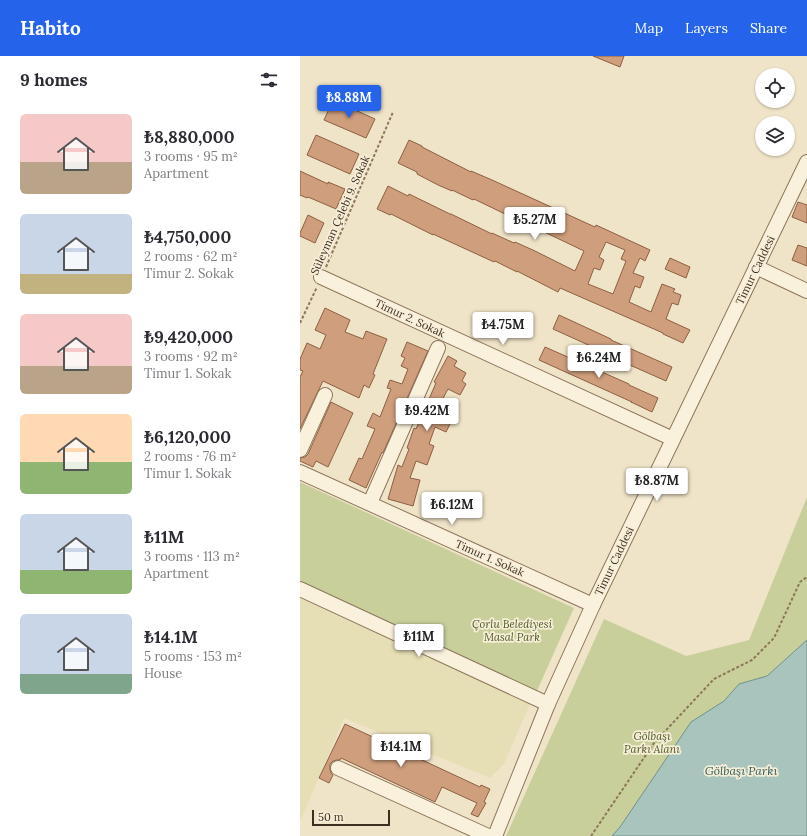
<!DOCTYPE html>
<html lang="en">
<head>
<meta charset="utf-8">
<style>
  body { margin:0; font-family:Lora,serif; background:#f2f2f3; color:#2b2b33; height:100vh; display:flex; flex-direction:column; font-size:15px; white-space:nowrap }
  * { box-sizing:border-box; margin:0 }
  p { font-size:13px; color:#7c7c81 }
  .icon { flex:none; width:22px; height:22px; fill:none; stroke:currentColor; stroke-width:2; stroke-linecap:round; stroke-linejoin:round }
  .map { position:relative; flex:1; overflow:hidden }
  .side { display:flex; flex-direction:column; background:#fff; width:300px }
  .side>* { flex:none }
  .fabs { position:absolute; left:455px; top:12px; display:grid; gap:8px }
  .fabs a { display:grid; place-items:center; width:40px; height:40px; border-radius:50%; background:#fff; box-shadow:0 1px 3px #0004; font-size:20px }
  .scale { position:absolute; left:12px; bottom:10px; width:78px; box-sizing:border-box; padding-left:4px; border:2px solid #3d2e20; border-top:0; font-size:11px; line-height:14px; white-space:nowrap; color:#3d2e20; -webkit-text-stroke:3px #f7eed8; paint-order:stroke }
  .price { position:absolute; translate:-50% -34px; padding:0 9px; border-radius:4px; background:#fff; color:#222; font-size:13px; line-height:26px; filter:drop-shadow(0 1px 2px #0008) }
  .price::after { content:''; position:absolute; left:50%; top:24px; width:12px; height:9px; margin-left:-6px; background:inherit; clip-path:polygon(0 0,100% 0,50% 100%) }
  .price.current { background:#2563eb; color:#fff }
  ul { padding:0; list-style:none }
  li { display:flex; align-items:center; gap:12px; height:100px; padding:0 20px }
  li span { display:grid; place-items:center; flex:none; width:112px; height:80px; border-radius:6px; color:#555 }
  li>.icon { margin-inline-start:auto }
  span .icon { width:48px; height:48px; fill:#fffc; stroke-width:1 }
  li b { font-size:17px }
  h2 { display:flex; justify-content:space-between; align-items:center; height:48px; padding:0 20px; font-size:17px }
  header { display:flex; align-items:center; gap:24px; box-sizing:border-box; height:56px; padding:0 20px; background:#2563eb; color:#fff }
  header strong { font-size:19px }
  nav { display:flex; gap:22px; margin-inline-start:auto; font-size:14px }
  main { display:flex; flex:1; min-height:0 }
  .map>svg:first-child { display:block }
  .farmland { fill:#e6deb5 }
  .green { fill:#c9cf9b }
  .water { fill:#a9c4bc; stroke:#6f938a }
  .building { fill:#cf9f7d; stroke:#8d5f41; fill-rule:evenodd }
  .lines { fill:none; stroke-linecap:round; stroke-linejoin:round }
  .minor-casing { stroke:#8d765c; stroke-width:16 }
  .path { stroke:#8d765c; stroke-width:2; stroke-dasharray:3 2; stroke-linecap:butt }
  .minor { stroke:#faf1dc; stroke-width:14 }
  .labels { text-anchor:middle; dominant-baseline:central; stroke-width:3.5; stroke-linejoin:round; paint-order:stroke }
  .street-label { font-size:11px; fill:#3d2e20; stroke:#f7eed8 }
  .park-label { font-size:11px; font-style:italic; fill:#4d5a26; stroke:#f7eed8 }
  .water-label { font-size:12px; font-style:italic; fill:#2f5d5a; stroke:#f7eed8 }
</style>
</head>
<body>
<header>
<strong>Habito</strong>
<nav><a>Map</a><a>Layers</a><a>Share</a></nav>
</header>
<main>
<section class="side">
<h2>9 homes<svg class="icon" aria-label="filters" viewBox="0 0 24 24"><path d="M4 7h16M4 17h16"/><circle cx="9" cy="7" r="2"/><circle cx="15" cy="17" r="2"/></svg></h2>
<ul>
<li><span style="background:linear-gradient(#f6c9c9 60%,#b9a48a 0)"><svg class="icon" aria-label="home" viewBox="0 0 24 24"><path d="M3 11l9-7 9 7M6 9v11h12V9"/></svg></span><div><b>₺8,880,000</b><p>3 rooms · 95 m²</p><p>Apartment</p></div></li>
<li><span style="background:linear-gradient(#c9d6e8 75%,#c2b280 0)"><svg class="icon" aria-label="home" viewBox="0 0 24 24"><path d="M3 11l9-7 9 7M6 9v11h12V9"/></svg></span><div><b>₺4,750,000</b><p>2 rooms · 62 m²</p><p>Timur 2. Sokak</p></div></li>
<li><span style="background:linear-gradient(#f6c9c9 65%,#b9a48a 0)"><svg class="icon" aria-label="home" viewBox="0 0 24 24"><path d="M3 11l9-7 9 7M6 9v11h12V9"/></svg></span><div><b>₺9,420,000</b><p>3 rooms · 92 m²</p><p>Timur 1. Sokak</p></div></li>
<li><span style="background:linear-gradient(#ffd9b3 60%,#8fb573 0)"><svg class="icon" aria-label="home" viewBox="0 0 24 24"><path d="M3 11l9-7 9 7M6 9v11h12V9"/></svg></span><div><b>₺6,120,000</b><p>2 rooms · 76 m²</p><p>Timur 1. Sokak</p></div></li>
<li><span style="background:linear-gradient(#c9d6e8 70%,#8fb573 0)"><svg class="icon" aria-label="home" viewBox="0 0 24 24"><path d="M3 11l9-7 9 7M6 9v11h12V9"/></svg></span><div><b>₺11M</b><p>3 rooms · 113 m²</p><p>Apartment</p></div></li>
<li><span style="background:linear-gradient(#c9d6e8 75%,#7fa58c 0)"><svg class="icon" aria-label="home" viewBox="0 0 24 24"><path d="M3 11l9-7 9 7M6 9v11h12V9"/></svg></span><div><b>₺14.1M</b><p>5 rooms · 153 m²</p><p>House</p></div></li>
</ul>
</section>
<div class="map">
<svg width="507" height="780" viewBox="0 0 507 780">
  <rect width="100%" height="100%" fill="#f0e4c8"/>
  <path class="farmland" d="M 0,538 L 231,646 L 204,708 L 190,722 L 44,662 L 0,766 Z"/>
  <g class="green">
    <path d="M 0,426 L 274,552 L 236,637 L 0,525 Z"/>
    <path d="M 507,441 L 507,780 L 206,780 L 304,563 L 386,600 L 449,584 Z"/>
  </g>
  <path class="water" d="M 507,584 L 507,780 L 312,780 L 320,771 L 391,666 L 424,645 L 439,628 L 467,620 Z"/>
  <g class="building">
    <path d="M 293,0 L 324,0 L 320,11 Z"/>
    <path d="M 33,44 L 75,63 L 66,82 L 24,64 Z"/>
    <path d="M 16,79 L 59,98 L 50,118 L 7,99 Z"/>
    <path d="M 109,84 L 122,90 L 122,91 L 171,116 L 171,115 L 192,124 L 295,171 L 296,169 L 350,194 L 345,205 L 340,202 L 333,217 L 344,221 L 340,232 L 335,230 L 329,246 L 351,256 L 362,228 L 375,233 L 373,236 L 381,239 L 378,249 L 372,247 L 366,263 L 390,274 L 383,287 L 363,278 L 363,277 L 260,232 L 258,236 L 217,215 L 217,216 L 195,205 L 194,206 L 133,178 L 133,179 L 91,158 L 90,159 L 77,153 L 88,130 L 108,140 L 109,138 L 150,158 L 151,158 L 192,178 L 192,177 L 214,187 L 215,186 L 235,195 L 275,215 L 284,195 L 234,171 L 234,172 L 174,143 L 173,144 L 152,134 L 152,135 L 138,129 L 117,118 L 117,116 L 98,107 ZM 306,186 L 325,194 L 321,203 L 326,205 L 313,238 L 288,228 L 294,212 L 300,214 L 304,204 L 299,201 Z"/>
    <path d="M 0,115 L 28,128 L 28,126 L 45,133 L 36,153 L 8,141 L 7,142 L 0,139 Z"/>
    <path d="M 498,146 L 507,149 L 507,167 L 492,161 Z"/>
    <path d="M 8,159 L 24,167 L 15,187 L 0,180 L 0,177 Z"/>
    <path d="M 498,189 L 507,192 L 507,210 L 492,204 Z"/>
    <path d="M 370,202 L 390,211 L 386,222 L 365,213 Z"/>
    <path d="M 25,252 L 50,264 L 45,276 L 63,283 L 66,275 L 87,283 L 73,318 L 75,319 L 69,332 L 64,329 L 59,342 L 23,325 L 0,373 L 0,321 L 3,315 L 0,314 L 0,303 L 7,287 L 20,293 L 26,279 L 15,274 Z"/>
    <path d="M 259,259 L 311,283 L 311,284 L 372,311 L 366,325 L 314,302 L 315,301 L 253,273 Z"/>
    <path d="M 107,286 L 128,295 L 83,397 L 82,396 L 66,432 L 49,424 L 59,402 L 62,403 L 75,373 L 67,370 L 73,357 L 80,361 L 91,333 L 87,332 L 90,324 L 102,328 L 108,313 L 101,310 L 105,302 L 101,300 Z"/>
    <path d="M 245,291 L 329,328 L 329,329 L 358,342 L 352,356 L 331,346 L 332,346 L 239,304 Z"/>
    <path d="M 148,300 L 157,305 L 154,310 L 166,317 L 162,325 L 166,328 L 160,339 L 148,333 L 140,348 L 150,352 L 146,363 L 151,366 L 146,376 L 135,371 L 129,388 L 134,390 L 127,409 L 116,405 L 110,422 L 120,424 L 113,450 L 88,443 L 98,409 L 102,411 L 109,393 L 107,392 L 114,372 L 116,373 L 136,327 L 134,326 Z"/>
    <path d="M 31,346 L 53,357 L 28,411 L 16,405 L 13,411 L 0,405 L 0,402 L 5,401 L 8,398 Z"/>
    <path d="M 45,668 L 180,731 L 181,729 L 190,733 L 184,746 L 186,747 L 178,761 L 171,758 L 177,747 L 142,731 L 135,746 L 41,702 L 40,704 L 37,704 L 33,705 L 30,708 L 30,713 L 31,717 L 33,719 L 29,727 L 19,722 Z"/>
  </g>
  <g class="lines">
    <g class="minor-casing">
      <g id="minor">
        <path d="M 456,211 L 507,235"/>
        <path d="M 21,221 L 373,383"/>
        <path d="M 0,394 L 25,339"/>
        <path d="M 0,416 L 293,549"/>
        <path d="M 70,447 L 138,292"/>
        <path d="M 0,533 L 248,648"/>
        <path d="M 38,712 L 188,780"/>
        <path d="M 195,780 L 248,648 L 293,549 L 507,106"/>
      </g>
    </g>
    <g class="path">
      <path d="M 26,211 L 93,56"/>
      <path d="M 0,267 L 17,231"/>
      <path d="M 291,780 L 354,687 L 414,623 L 452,604 L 474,582 L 500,526 L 507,521"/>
    </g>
    <use href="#minor" class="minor"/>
  </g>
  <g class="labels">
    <g class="street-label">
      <text transform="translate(40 159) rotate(-66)">Süleyman Çelebi 9. Sokak</text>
      <text transform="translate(455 214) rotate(-64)">Timur Caddesi</text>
      <text transform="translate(110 262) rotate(25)">Timur 2. Sokak</text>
      <text transform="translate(190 502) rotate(24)">Timur 1. Sokak</text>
      <text transform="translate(314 505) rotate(-64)">Timur Caddesi</text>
    </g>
    <g class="park-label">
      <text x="212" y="568">Çorlu Belediyesi<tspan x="212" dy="13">Masal Park</tspan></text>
      <text x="352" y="680">Gölbaşı<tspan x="352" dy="13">Parkı Alanı</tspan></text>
    </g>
    <g class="water-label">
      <text x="441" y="714">Gölbaşı Parkı</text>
    </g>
  </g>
</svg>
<div class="fabs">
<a><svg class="icon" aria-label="locate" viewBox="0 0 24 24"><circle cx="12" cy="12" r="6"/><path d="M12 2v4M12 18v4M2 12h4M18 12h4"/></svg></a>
<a><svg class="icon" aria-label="layers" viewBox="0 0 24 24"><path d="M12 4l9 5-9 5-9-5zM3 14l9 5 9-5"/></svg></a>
</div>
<div class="scale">50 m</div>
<b class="price current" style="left:49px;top:63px">₺8.88M</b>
<b class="price" style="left:235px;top:185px">₺5.27M</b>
<b class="price" style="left:203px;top:290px">₺4.75M</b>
<b class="price" style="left:299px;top:323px">₺6.24M</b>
<b class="price" style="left:127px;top:376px">₺9.42M</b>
<b class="price" style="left:357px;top:446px">₺8.87M</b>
<b class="price" style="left:152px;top:470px">₺6.12M</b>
<b class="price" style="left:119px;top:602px">₺11M</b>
<b class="price" style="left:101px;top:712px">₺14.1M</b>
</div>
</main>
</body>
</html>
